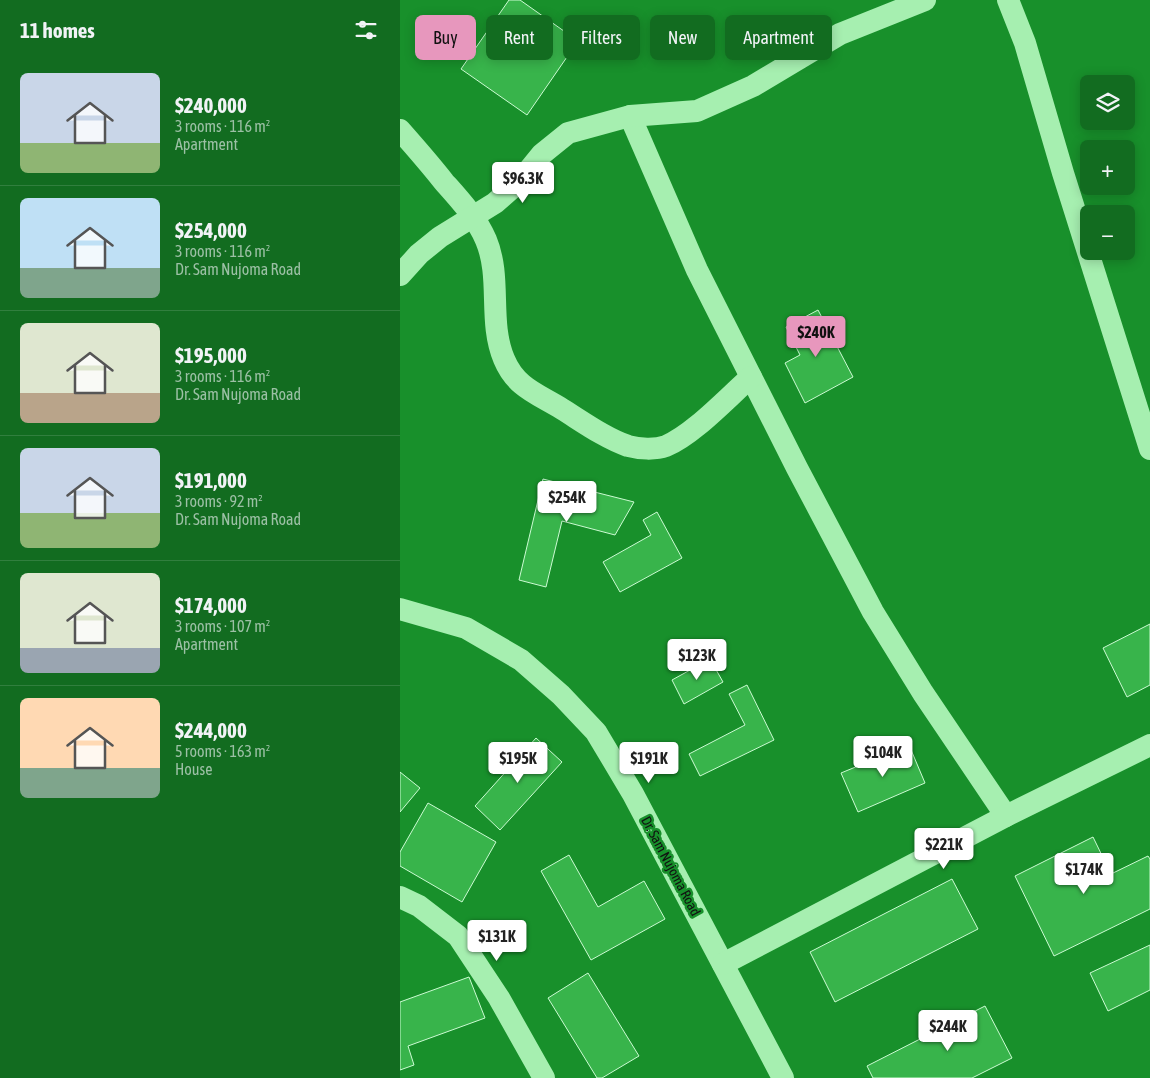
<!DOCTYPE html>
<html lang="en">
<head>
<meta charset="utf-8">
<style>
  body { margin:0; font-family:"Asap Condensed",sans-serif; background:#1f742d; color:#f1f3f6; height:100vh; display:flex; flex-direction:column; font-size:19px; white-space:nowrap }
  * { box-sizing:border-box; margin:0 }
  p { font-size:16px; color:#9cc0a5 }
  .icon { flex:none; width:28px; height:28px; fill:none; stroke:currentColor; stroke-width:2; stroke-linecap:round; stroke-linejoin:round }
  .map { position:relative; flex:1; overflow:hidden }
  .drawer { display:flex; flex-direction:column; background:#126c20; width:400px }
  .drawer>* { flex:none }
  .guide { position:absolute; left:15px; top:15px; width:475px; height:45px; display:flex; gap:10px }
  .buttons { position:absolute; left:680px; top:75px; display:grid; gap:10px }
  .buttons a { display:grid; place-items:center; width:55px; height:55px; border-radius:8px; background:#126c20; box-shadow:0 2px 12px #0003; font-size:25px }
  .price { position:absolute; translate:-50% -42px; padding:0 11px; border-radius:5px; background:#fff; color:#222; font-size:16px; line-height:32px; filter:drop-shadow(0 1px 2px #0008) }
  .price::after { content:''; position:absolute; left:50%; top:30px; width:15px; height:11px; margin-left:-8px; background:inherit; clip-path:polygon(0 0,100% 0,50% 100%) }
  .price.active { background:#e797bd; color:#111 }
  ul { padding:0; list-style:none }
  li { display:flex; align-items:center; gap:15px; height:125px; padding:0 20px }
  li+li { border-top:1px solid #317f3e }
  li span { display:grid; place-items:center; flex:none; width:140px; height:100px; border-radius:8px; color:#555 }
  li>.icon { margin-inline-start:auto }
  span .icon { width:60px; height:60px; fill:#fffc; stroke-width:1 }
  li b { font-size:21px }
  h2 { display:flex; justify-content:space-between; align-items:center; height:60px; padding:0 20px; font-size:21px }
  .pill { padding:0 18px; border-radius:8px; background:#126c20; box-shadow:0 2px 12px #0003; font-size:18px; line-height:45px }
  .pill.active { background:#e797bd; color:#111 }
  main { display:flex; flex:1; min-height:0 }
  .map>svg:first-child { display:block }
  .building { fill:#38b44b; stroke:#ccfbd3 }
  .lines { fill:none; stroke-linecap:round; stroke-linejoin:round }
  .minor { stroke:#a6efb0; stroke-width:22 }
  .labels { text-anchor:middle; dominant-baseline:central; stroke-width:5; stroke-linejoin:round; paint-order:stroke }
  .street-label { font-size:14px; fill:#111; stroke:#18902b }
</style>
</head>
<body>
<main>
<section class="drawer">
<h2>11 homes<svg class="icon" aria-label="filters" viewBox="0 0 24 24"><path d="M4 7h16M4 17h16"/><circle cx="9" cy="7" r="2"/><circle cx="15" cy="17" r="2"/></svg></h2>
<ul>
<li><span style="background:linear-gradient(#c9d6e8 70%,#8fb573 0)"><svg class="icon" aria-label="home" viewBox="0 0 24 24"><path d="M3 11l9-7 9 7M6 9v11h12V9"/></svg></span><div><b>$240,000</b><p>3 rooms · 116 m²</p><p>Apartment</p></div></li>
<li><span style="background:linear-gradient(#bfe0f5 70%,#7fa58c 0)"><svg class="icon" aria-label="home" viewBox="0 0 24 24"><path d="M3 11l9-7 9 7M6 9v11h12V9"/></svg></span><div><b>$254,000</b><p>3 rooms · 116 m²</p><p>Dr. Sam Nujoma Road</p></div></li>
<li><span style="background:linear-gradient(#dfe7d0 70%,#b9a48a 0)"><svg class="icon" aria-label="home" viewBox="0 0 24 24"><path d="M3 11l9-7 9 7M6 9v11h12V9"/></svg></span><div><b>$195,000</b><p>3 rooms · 116 m²</p><p>Dr. Sam Nujoma Road</p></div></li>
<li><span style="background:linear-gradient(#c9d6e8 65%,#8fb573 0)"><svg class="icon" aria-label="home" viewBox="0 0 24 24"><path d="M3 11l9-7 9 7M6 9v11h12V9"/></svg></span><div><b>$191,000</b><p>3 rooms · 92 m²</p><p>Dr. Sam Nujoma Road</p></div></li>
<li><span style="background:linear-gradient(#dfe7d0 75%,#9aa5b1 0)"><svg class="icon" aria-label="home" viewBox="0 0 24 24"><path d="M3 11l9-7 9 7M6 9v11h12V9"/></svg></span><div><b>$174,000</b><p>3 rooms · 107 m²</p><p>Apartment</p></div></li>
<li><span style="background:linear-gradient(#ffd9b3 70%,#7fa58c 0)"><svg class="icon" aria-label="home" viewBox="0 0 24 24"><path d="M3 11l9-7 9 7M6 9v11h12V9"/></svg></span><div><b>$244,000</b><p>5 rooms · 163 m²</p><p>House</p></div></li>
</ul>
</section>
<div class="map">
<svg width="750" height="1078" viewBox="0 0 750 1078">
  <rect width="100%" height="100%" fill="#18902b"/>
  <g class="building">
    <path d="M 109,0 L 120,0 L 178,41 L 127,115 L 61,69 Z"/>
    <path d="M 418,310 L 453,377 L 405,403 L 385,363 L 400,355 L 386,327 Z"/>
    <path d="M 143,479 L 234,502 L 215,535 L 162,521 L 146,587 L 119,580 Z"/>
    <path d="M 257,512 L 282,558 L 220,592 L 203,562 L 251,535 L 243,520 Z"/>
    <path d="M 750,624 L 750,685 L 727,697 L 703,648 Z"/>
    <path d="M 310,659 L 323,682 L 284,704 L 272,680 Z"/>
    <path d="M 347,685 L 374,740 L 300,776 L 289,754 L 345,725 L 329,694 Z"/>
    <path d="M 136,738 L 162,762 L 100,830 L 75,806 Z"/>
    <path d="M 509,745 L 525,783 L 458,812 L 441,773 Z"/>
    <path d="M 0,772 L 20,788 L 0,812 Z"/>
    <path d="M 28,803 L 96,842 L 62,902 L 0,866 L 0,852 Z"/>
    <path d="M 693,837 L 711,874 L 748,856 L 750,859 L 750,909 L 654,956 L 615,876 Z"/>
    <path d="M 169,855 L 198,907 L 244,881 L 265,919 L 191,960 L 141,871 Z"/>
    <path d="M 552,879 L 578,929 L 435,1002 L 410,952 Z"/>
    <path d="M 750,945 L 750,990 L 708,1011 L 690,973 Z"/>
    <path d="M 188,973 L 239,1056 L 202,1078 L 197,1078 L 148,998 Z"/>
    <path d="M 69,977 L 85,1018 L 8,1046 L 14,1065 L 0,1070 L 0,1002 Z"/>
    <path d="M 585,1006 L 612,1058 L 572,1078 L 473,1078 L 467,1066 Z"/>
  </g>
  <g class="lines">
    <g class="minor">
      <path d="M 608,0 L 625,43 L 663,173 L 750,449"/>
      <path d="M 230,116 L 297,270 L 397,468 L 473,612 L 523,693 L 606,816"/>
      <path d="M 0,130 C 15,147 30,164 44,182 C 60,200 76,217 86,240 C 102,278 88,321 104,359 C 116,388 138,394 162,409 C 183,422 205,438 228,446 C 239,449 255,450 266,446 C 294,434 327,398 351,377"/>
      <path d="M 0,275 L 19,254 L 40,237 L 95,203 L 120,181 L 142,154 L 168,133 L 230,116 L 297,111 L 353,86 L 440,34 L 525,0"/>
      <path d="M 0,609 L 66,628 L 121,660 L 161,695 L 196,732 L 233,794 L 383,1078"/>
      <path d="M 0,897 L 19,906 L 58,936 L 99,998 L 144,1078"/>
      <path d="M 323,964 L 606,816 L 750,745"/>
    </g>
  </g>
  <g class="labels">
    <g class="street-label">
      <text transform="translate(271 866) rotate(62)">Dr. Sam Nujoma Road</text>
    </g>
  </g>
</svg>
<div class="buttons">
<a><svg class="icon" aria-label="layers" viewBox="0 0 24 24"><path d="M12 4l9 5-9 5-9-5zM3 14l9 5 9-5"/></svg></a>
<a>+</a>
<a>−</a>
</div>
<b class="price" style="left:123px;top:204px">$96.3K</b>
<b class="price active" style="left:416px;top:358px">$240K</b>
<b class="price" style="left:167px;top:523px">$254K</b>
<b class="price" style="left:297px;top:681px">$123K</b>
<b class="price" style="left:483px;top:778px">$104K</b>
<b class="price" style="left:118px;top:784px">$195K</b>
<b class="price" style="left:249px;top:784px">$191K</b>
<b class="price" style="left:544px;top:870px">$221K</b>
<b class="price" style="left:684px;top:895px">$174K</b>
<b class="price" style="left:97px;top:962px">$131K</b>
<b class="price" style="left:548px;top:1052px">$244K</b>
<div class="guide">
<a class="pill active">Buy</a>
<a class="pill">Rent</a>
<a class="pill">Filters</a>
<a class="pill">New</a>
<a class="pill">Apartment</a>
</div>
</div>
</main>
</body>
</html>
